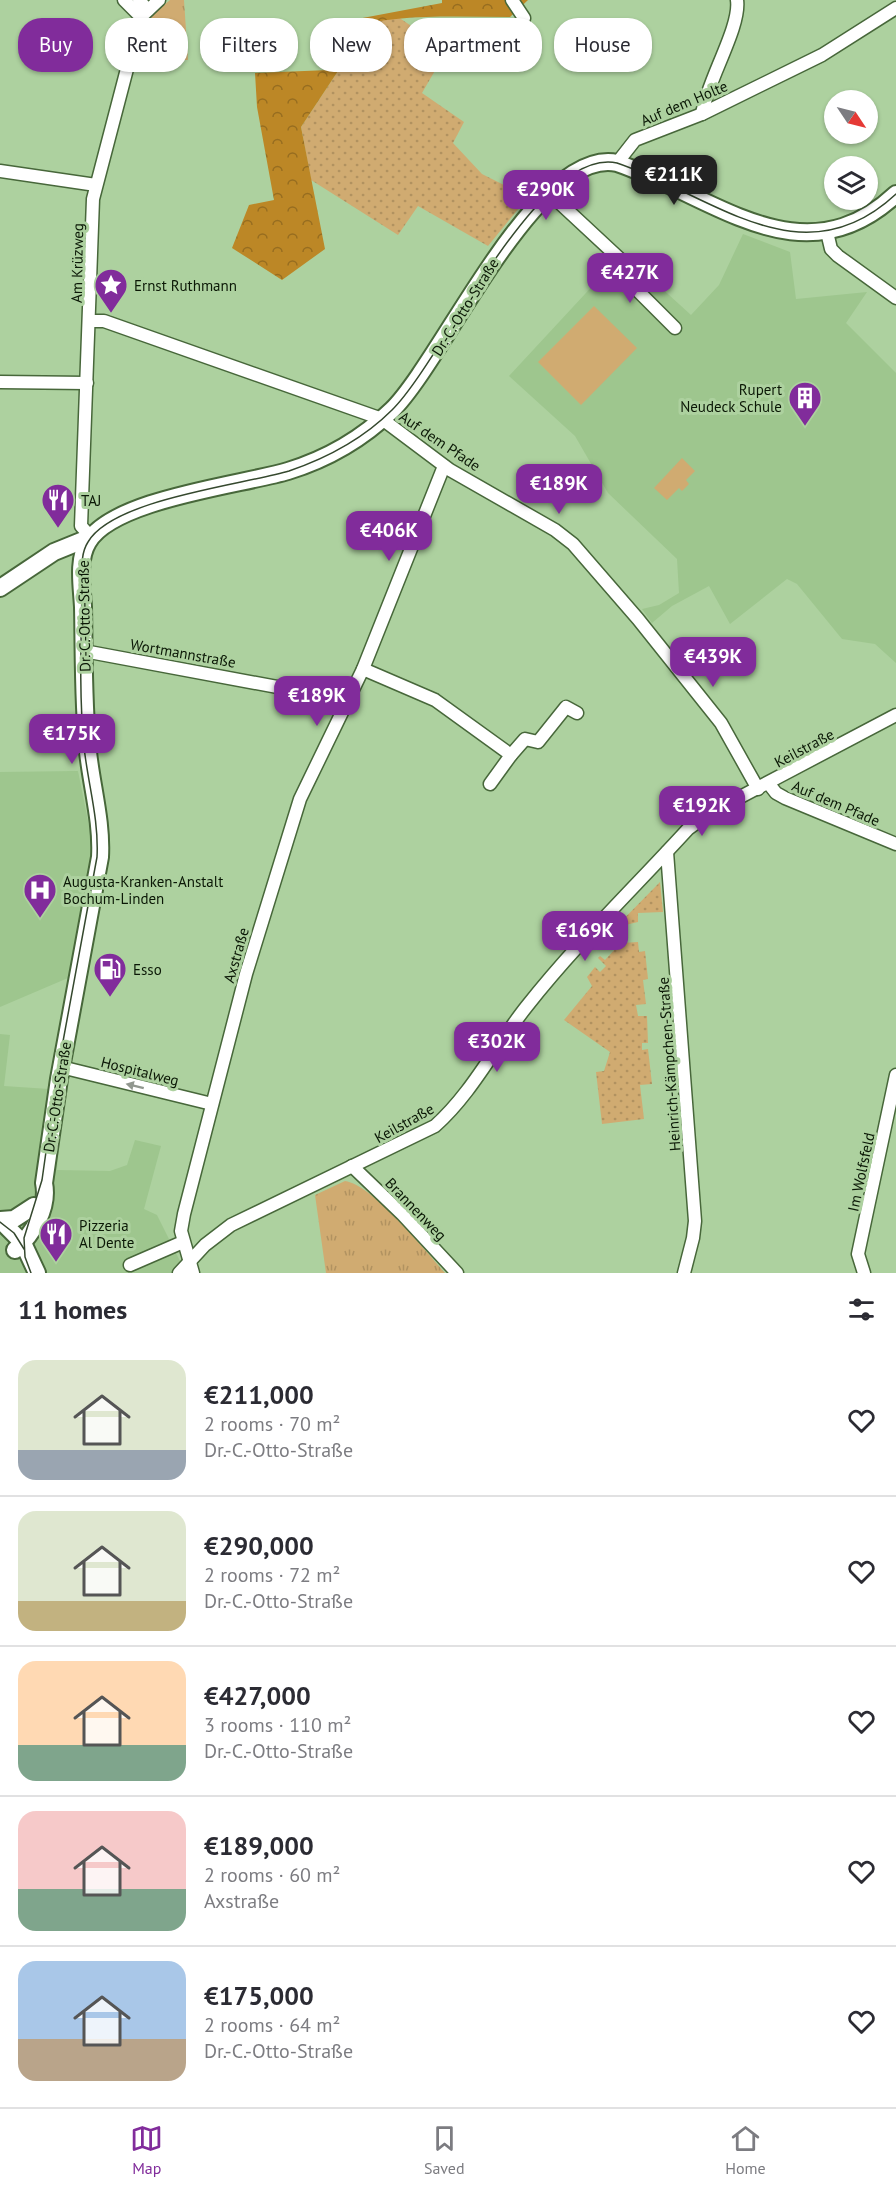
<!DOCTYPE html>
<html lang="en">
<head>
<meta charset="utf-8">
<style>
  body { margin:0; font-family:"PT Sans",sans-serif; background:#f2f2f3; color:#2b2b33; height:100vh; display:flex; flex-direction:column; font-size:22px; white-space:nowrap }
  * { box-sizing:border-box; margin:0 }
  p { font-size:20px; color:#7c7c81 }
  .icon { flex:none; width:33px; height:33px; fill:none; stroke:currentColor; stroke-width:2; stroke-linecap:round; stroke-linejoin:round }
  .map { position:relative; height:1273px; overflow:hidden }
  .side { display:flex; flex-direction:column; background:#fff; flex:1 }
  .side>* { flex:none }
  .top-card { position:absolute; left:18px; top:18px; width:861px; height:54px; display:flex; gap:12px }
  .needle { width:39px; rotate:125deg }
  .tools { position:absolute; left:824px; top:90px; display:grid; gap:12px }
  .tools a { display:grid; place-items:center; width:54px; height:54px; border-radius:50%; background:#fff; box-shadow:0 2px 4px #0004; font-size:30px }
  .price { position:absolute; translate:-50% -51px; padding:0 14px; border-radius:12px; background:#812c9b; color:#fff; font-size:20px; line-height:39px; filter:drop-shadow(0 2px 3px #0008) }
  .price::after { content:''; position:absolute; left:50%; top:36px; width:18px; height:14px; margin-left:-9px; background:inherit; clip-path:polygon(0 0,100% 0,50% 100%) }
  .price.selected { background:#222; color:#fff }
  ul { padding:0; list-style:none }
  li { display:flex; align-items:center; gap:18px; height:150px; padding:0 18px }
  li+li { border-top:2px solid #e1e1e2 }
  li span { display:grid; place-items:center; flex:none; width:168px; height:120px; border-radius:18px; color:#555 }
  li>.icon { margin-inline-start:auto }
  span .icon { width:72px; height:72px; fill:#fffc; stroke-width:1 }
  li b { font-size:26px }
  h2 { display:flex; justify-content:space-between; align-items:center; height:72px; padding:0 18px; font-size:26px }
  .tag { padding:0 21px; border-radius:24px; background:#fff; box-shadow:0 2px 4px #0004; font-size:21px; line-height:54px }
  .tag.selected { background:#812c9b; color:#fff }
  .dock { display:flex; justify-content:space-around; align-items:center; height:84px; border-top:2px solid #e1e1e2; background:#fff; font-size:16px; color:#7c7c81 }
  .dock a { display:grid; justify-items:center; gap:3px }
  .dock .selected { color:#812c9b }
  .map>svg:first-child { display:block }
  .built { fill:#9ec68e }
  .grass { fill:url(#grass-dots) }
  .forest { fill:url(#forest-crowns) }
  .park { fill:url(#park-tufts) }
  .pitch { fill:#d0ab71 }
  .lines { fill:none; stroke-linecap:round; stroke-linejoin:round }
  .street-casing { stroke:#47673a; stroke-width:15 }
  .secondary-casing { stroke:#47673a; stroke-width:20 }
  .street { stroke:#fff; stroke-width:12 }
  .secondary { stroke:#fff; stroke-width:16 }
  .tram { stroke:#35482e; stroke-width:1.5 }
  .oneway { fill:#91978f }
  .labels { text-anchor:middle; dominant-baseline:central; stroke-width:6; stroke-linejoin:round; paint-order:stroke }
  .street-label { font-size:15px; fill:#0b1806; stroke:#add19f }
  .poi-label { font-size:15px; fill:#0b1806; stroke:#add19f; text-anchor:start }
</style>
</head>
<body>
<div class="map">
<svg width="896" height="1273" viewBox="0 0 896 1273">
  <defs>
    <pattern id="grass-dots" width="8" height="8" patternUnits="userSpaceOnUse" patternTransform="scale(1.5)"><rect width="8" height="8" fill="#d0ab71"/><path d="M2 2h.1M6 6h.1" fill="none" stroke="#b19260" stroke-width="1.8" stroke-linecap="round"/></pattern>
    <pattern id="forest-crowns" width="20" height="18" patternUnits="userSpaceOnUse" patternTransform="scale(1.5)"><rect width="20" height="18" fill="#bc8726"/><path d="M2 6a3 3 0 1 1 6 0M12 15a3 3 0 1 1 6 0" fill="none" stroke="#976d1f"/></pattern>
    <pattern id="park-tufts" width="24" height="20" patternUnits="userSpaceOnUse" patternTransform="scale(1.5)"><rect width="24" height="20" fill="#d0ab71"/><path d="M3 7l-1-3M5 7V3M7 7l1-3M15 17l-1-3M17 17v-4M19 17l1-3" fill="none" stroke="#b19260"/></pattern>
  </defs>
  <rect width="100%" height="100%" fill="#add19f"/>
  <g class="built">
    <path d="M 743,234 L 790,252 L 796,299 L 867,292 L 846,323 L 896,373 L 896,663 L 875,644 L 842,639 L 797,584 L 787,579 L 730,624 L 709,586 L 672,606 L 652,623 L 642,609 L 659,605 L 679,593 L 677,559 L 608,493 L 575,436 L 509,376 L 623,253 L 691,315 L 719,285 Z"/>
    <path d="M 78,771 L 91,836 L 90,860 L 68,978 L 0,1007 L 0,772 Z"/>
    <path d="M 0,1034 L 10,1035 L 4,1086 L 64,1090 L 57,1170 L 110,1171 L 127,1165 L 135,1140 L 161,1146 L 144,1209 L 157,1215 L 186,1273 L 0,1273 Z"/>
  </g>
  <g class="grass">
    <path d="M 398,17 L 447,50 L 422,93 L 464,122 L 453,143 L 482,174 L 528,197 L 488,246 L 418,206 L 398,235 L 311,180 L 301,127 L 342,65 L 344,29 L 372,20 Z"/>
    <path d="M 660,882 L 663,912 L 638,913 L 638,922 L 621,926 L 622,943 L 638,942 L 639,952 L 645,951 L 648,979 L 643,980 L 646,1004 L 636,1005 L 638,1016 L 647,1016 L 648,1043 L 642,1043 L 642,1050 L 648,1049 L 652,1084 L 640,1085 L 644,1119 L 602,1124 L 596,1072 L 604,1071 L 610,1052 L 564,1020 L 592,986 L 587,977 L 595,967 L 600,972 L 606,966 L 598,958 L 600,956 L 605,960 L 616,948 L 605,938 Z"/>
  </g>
  <path class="forest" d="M 442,0 L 528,0 L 510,17 C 454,17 398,13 344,29 L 342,65 L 301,127 L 325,249 L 282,280 L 232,248 L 249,205 L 274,200 L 257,107 L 255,73 L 329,70 L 336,23 L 442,3 Z"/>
  <g class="park">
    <path d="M 170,0 L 184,0 L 188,60 L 138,60 L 152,15 Z"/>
    <path d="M 345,1181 C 373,1185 425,1250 445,1273 L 326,1273 L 315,1195 Z"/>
  </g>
  <g class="pitch">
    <path d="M 594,306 L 637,348 L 581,405 L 538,362 Z"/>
    <path d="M 682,458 L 695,471 L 686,480 L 689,484 L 682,491 L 679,488 L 667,500 L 654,488 Z"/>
  </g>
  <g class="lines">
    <g class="street-casing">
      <g id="street">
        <path d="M 124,0 L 141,17"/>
        <path d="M 139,0 L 148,10"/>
        <path d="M 512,0 L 524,18 L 520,35"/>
        <path d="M 702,114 C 707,81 741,27 737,0"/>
        <path d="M 617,163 L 635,140 L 702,114 L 822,55 L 896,8"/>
        <path d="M 0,171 L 96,185"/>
        <path d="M 549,193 L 621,260 L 635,288 L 675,328"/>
        <path d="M 827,232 L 831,249 L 838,256 L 896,298"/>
        <path d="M 90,321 L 104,321 L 382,419 L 450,470 L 555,530 L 573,544 L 638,619 L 721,723 L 758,789"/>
        <path d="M 0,382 L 87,383"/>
        <path d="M 91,537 L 81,526 L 93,199 L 139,23 L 141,17 L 159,0"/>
        <path d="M 84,651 L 347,700"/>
        <path d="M 363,669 L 435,700 L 511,755 L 490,784"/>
        <path d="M 511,755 L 525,739 L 538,742 L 566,707 L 577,713"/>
        <path d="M 769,784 L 776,793 L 785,798 L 896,844"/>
        <path d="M 667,852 L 695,1221 L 693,1238 L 684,1273"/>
        <path d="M 61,1067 L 212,1104"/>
        <path d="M 352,1166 L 402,1214 L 457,1273"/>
        <path d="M 130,1265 L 183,1242"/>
        <path d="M 179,1273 L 205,1245 L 231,1225 L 435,1126 C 473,1092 495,1046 527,1006 C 576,944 634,888 688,829 L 710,813 L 896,715"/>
        <path d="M 193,1273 L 181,1231 L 184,1214 L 246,974 L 300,799 L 363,669 L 444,466"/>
        <path d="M 864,1273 L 858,1254 L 896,1075"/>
      </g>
    </g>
    <g class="secondary-casing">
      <g id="secondary">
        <path d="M 0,588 L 54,552 L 91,537"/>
        <path d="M 0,1220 L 23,1243 L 37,1273"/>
        <path d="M 0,1220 L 14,1219 L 34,1206"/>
        <path d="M 15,1250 C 33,1234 49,1208 44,1183 L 59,1079 L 100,857 C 102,822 92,788 88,752 C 83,704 84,655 83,607 C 82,587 77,560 88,542 C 113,499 241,485 288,471 C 327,459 362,439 392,410 C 443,360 537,146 617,163 C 712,195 802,282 896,194"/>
      </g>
    </g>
    <use href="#street" class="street"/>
    <use href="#secondary" class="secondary"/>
    <g class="tram">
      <path d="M 0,1222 L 14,1233 L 24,1249"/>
      <path d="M 31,1273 L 25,1257 L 24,1238 L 42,1180 L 57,1074 L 97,857 C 99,819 88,784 84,747 C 79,695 81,642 82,591 C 83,574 79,556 88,542 C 113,499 242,485 289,471 C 327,458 363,439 392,410 C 443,360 537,146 617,163 C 712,195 802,282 896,194"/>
    </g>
  </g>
  <defs><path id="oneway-solid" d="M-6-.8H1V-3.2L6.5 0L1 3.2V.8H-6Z" transform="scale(1.5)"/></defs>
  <use class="oneway" href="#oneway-solid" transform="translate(135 1086) rotate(-166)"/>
  <defs>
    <g id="sight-pin" transform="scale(1.725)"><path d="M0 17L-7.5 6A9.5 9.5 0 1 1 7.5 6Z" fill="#812c9b" stroke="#add19f"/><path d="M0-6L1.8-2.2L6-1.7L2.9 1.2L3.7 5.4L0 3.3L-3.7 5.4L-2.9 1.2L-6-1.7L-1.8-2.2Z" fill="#fff"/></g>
    <g id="building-pin" transform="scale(1.725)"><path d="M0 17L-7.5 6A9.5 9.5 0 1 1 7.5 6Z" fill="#812c9b" stroke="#add19f"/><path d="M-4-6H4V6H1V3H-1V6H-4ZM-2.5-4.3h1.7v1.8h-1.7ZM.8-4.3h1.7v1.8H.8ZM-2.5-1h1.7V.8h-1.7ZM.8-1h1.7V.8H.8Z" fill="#fff"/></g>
    <g id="restaurant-pin" transform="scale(1.725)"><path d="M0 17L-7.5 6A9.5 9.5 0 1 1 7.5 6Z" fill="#812c9b" stroke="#add19f"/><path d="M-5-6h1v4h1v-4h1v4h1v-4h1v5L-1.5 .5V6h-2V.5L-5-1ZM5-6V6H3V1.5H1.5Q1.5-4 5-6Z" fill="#fff"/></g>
    <g id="hospital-pin" transform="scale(1.725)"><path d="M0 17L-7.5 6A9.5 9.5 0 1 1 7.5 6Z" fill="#812c9b" stroke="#add19f"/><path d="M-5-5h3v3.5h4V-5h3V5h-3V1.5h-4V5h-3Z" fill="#fff"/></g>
    <g id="fuel-pin" transform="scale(1.725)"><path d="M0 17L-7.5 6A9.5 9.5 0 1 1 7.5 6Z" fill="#812c9b" stroke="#add19f"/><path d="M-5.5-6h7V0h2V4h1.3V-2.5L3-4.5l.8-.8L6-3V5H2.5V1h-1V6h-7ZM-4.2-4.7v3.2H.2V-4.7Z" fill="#fff"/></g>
  </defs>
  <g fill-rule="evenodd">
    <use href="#sight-pin" x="111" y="285"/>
    <use href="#building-pin" x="805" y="398"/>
    <use href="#restaurant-pin" x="58" y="500"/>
    <use href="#hospital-pin" x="40" y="890"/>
    <use href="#fuel-pin" x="110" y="969"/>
    <use href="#restaurant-pin" x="56" y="1234"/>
  </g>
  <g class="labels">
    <g class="street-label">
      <text transform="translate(684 103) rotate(-23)">Auf dem Holte</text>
      <text transform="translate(77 263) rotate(-89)">Am Krüzweg</text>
      <text transform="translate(465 307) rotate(-58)">Dr.-C.-Otto-Straße</text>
      <text transform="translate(440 441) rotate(34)">Auf dem Pfade</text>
      <text transform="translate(84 616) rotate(-91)">Dr.-C.-Otto-Straße</text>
      <text transform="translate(183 653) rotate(10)">Wortmannstraße</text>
      <text transform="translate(804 748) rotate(-28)">Keilstraße</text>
      <text transform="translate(836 803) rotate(23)">Auf dem Pfade</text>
      <text transform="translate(236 955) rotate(-74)">Axstraße</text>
      <text transform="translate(669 1064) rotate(-94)">Heinrich-Kämpchen-Straße</text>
      <text transform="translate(140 1071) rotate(14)">Hospitalweg</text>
      <text transform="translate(57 1097) rotate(-81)">Dr.-C.-Otto-Straße</text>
      <text transform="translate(404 1123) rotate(-29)">Keilstraße</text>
      <text transform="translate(861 1172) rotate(-78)">Im Wolfsfeld</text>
      <text transform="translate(416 1209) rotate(46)">Brannenweg</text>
    </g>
    <g class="poi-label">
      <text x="134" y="285">Ernst Ruthmann</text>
      <text x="782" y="389" text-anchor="end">Rupert<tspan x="782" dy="17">Neudeck Schule</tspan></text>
      <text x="81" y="500">TAJ</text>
      <text x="63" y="881">Augusta-Kranken-Anstalt<tspan x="63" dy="17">Bochum-Linden</tspan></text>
      <text x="133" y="969">Esso</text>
      <text x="79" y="1225">Pizzeria<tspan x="79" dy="17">Al Dente</tspan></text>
    </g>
  </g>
</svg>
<div class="tools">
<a><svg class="needle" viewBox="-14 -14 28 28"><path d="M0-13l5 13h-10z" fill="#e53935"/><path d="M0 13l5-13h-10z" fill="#7c7c81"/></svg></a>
<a><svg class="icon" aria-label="layers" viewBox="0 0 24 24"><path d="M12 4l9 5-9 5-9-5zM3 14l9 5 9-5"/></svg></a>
</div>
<b class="price selected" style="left:674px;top:206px">€211K</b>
<b class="price" style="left:546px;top:221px">€290K</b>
<b class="price" style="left:630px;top:304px">€427K</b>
<b class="price" style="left:559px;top:515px">€189K</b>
<b class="price" style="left:389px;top:562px">€406K</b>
<b class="price" style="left:713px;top:688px">€439K</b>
<b class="price" style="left:317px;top:727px">€189K</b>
<b class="price" style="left:72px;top:765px">€175K</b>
<b class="price" style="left:702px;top:837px">€192K</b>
<b class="price" style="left:585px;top:962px">€169K</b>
<b class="price" style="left:497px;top:1073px">€302K</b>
<div class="top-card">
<a class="tag selected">Buy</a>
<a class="tag">Rent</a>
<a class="tag">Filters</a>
<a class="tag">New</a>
<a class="tag">Apartment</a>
<a class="tag">House</a>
</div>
</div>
<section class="side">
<h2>11 homes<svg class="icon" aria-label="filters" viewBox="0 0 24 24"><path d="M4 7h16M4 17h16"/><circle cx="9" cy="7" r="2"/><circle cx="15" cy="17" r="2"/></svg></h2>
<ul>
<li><span style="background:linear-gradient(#dfe7d0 75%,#9aa5b1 0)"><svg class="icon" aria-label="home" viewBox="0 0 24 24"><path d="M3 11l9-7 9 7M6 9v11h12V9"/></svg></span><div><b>€211,000</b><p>2 rooms · 70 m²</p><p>Dr.-C.-Otto-Straße</p></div><svg class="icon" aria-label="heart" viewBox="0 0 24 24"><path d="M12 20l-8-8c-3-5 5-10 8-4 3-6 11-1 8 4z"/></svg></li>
<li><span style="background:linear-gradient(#dfe7d0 75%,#c2b280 0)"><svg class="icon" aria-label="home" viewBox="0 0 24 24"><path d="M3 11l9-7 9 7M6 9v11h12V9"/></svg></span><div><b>€290,000</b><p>2 rooms · 72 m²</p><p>Dr.-C.-Otto-Straße</p></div><svg class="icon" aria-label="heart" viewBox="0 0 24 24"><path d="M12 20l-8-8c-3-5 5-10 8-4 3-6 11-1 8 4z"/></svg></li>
<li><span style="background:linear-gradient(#ffd9b3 70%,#7fa58c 0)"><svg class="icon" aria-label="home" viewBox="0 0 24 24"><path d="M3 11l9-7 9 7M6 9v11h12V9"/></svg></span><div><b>€427,000</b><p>3 rooms · 110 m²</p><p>Dr.-C.-Otto-Straße</p></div><svg class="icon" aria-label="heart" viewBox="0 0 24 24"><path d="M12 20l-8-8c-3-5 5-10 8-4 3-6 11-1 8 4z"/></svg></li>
<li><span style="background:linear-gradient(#f6c9c9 65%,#7fa58c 0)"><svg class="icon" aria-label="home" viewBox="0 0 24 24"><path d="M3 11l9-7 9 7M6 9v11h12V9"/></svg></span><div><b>€189,000</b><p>2 rooms · 60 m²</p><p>Axstraße</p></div><svg class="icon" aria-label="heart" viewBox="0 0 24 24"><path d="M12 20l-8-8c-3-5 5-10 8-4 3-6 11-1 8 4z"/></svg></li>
<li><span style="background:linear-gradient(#a9c7e8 65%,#b9a48a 0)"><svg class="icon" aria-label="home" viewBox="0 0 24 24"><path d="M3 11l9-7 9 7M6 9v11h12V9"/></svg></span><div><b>€175,000</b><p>2 rooms · 64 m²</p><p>Dr.-C.-Otto-Straße</p></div><svg class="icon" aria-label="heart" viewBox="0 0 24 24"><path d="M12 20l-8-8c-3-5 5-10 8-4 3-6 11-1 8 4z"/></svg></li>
</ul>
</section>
<nav class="dock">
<a class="selected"><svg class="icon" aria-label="map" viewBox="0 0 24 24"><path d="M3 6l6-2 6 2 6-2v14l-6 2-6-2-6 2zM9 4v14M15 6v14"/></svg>Map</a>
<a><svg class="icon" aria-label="saved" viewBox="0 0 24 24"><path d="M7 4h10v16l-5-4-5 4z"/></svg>Saved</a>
<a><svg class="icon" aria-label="home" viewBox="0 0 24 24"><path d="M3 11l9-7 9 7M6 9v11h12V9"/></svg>Home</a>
</nav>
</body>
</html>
